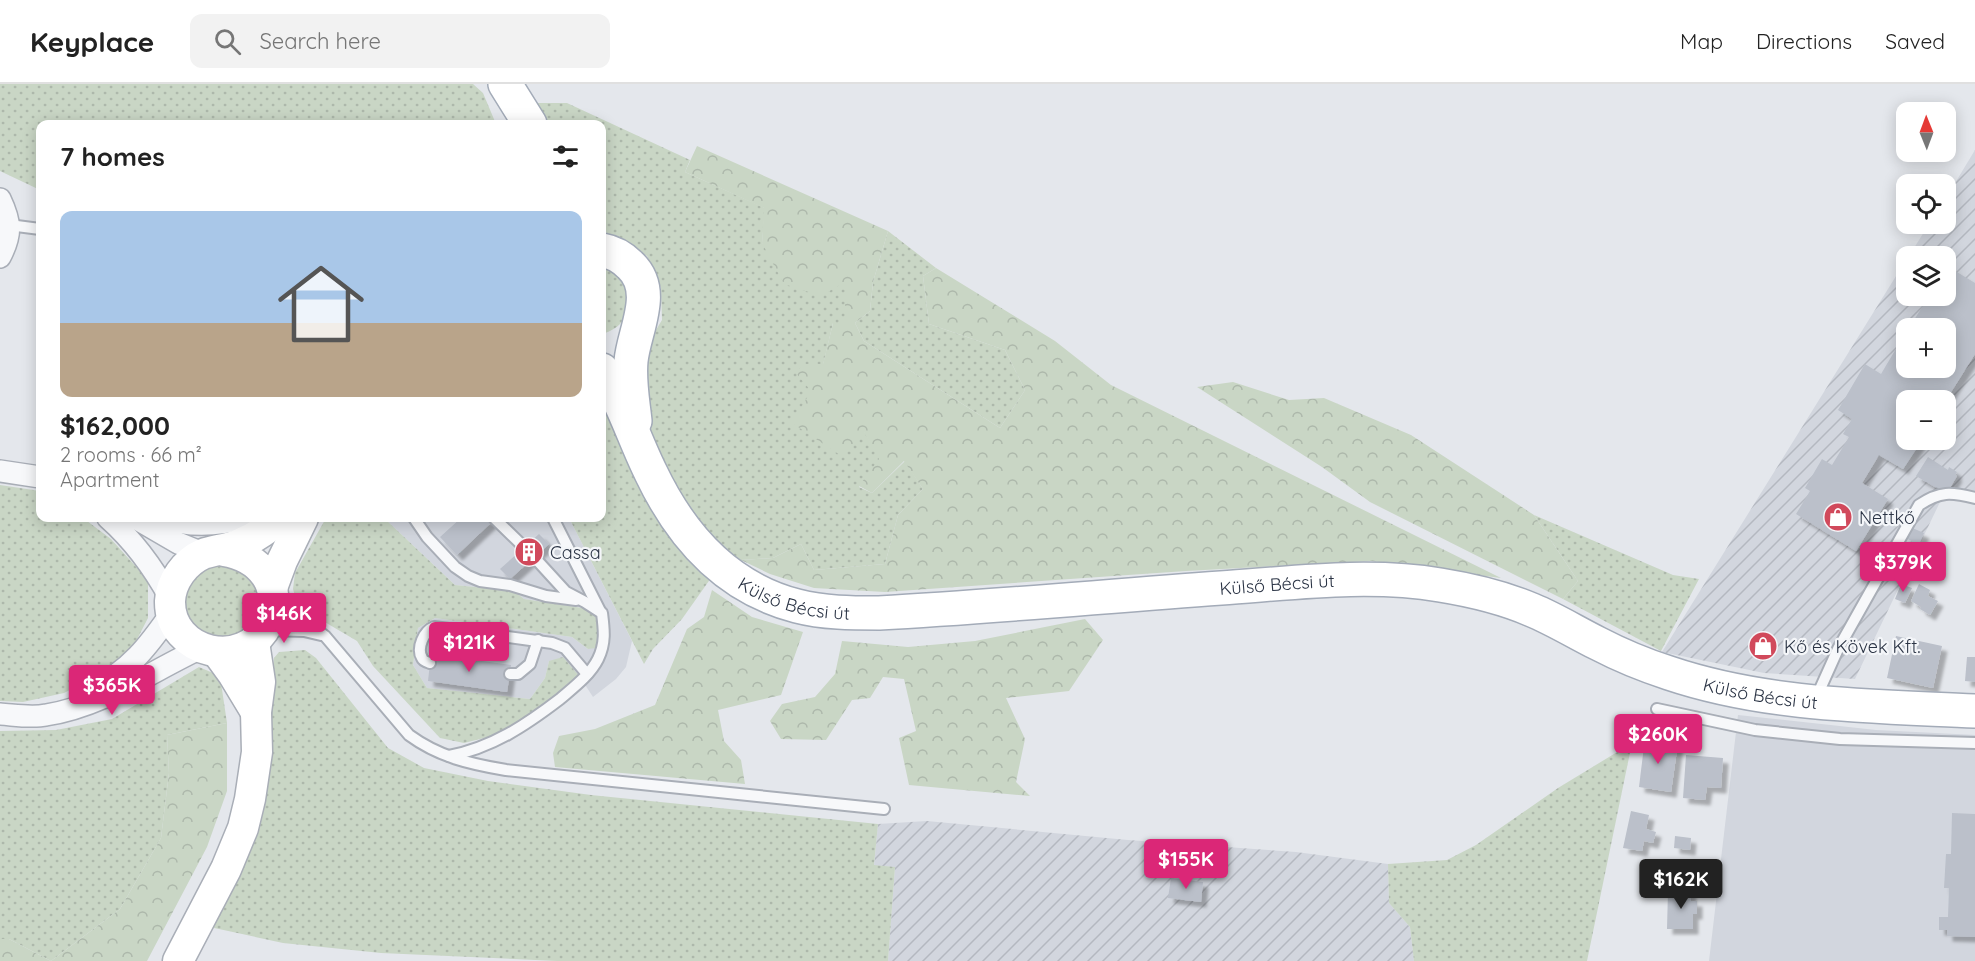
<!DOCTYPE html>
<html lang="en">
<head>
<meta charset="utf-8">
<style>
  body { margin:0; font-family:Quicksand,sans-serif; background:#f2f2f2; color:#222; height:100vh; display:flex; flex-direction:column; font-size:22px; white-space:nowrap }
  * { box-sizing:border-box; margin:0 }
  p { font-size:20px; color:#767676 }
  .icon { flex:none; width:33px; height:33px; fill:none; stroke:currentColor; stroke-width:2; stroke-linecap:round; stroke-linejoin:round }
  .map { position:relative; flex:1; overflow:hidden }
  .details { position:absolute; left:36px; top:36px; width:570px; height:402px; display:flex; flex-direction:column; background:#fff; border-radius:12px; box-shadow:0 3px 15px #0003 }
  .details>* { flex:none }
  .needle { width:39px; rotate:359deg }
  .fabs { position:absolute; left:1896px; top:18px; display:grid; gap:12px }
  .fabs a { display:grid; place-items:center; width:60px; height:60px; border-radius:12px; background:#fff; box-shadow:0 3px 15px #0003; font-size:30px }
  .price { position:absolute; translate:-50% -51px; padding:0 14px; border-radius:6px; background:#db2777; color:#fff; font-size:20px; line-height:39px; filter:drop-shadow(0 2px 3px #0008) }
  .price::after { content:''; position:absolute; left:50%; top:36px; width:18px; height:14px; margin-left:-9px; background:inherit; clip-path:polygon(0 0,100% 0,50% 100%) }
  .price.on { background:#222; color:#fff }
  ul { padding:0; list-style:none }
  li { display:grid; align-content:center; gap:12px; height:318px; padding:0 24px }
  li+li { border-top:2px solid #e0e0e0 }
  li span { display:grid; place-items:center; height:186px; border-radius:12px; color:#555 }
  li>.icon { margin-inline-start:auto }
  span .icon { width:108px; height:108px; fill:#fffc; stroke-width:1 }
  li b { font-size:26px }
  h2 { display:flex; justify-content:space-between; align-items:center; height:72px; padding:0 24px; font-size:26px }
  header { display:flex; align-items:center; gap:36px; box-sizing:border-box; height:84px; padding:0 30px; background:#fff; border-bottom:2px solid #e0e0e0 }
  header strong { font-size:28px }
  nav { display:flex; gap:33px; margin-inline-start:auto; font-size:21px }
  .search { width:420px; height:54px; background:#f2f2f2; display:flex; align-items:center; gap:15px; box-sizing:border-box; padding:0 21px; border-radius:12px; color:#767676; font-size:22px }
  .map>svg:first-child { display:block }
  .built { fill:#d2d6de }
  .industrial { fill:url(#industrial-furrows); fill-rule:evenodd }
  .grass { fill:url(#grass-dots) }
  .forest { fill:url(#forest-crowns) }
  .building { fill:#bbc0ca; filter:url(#shadow) }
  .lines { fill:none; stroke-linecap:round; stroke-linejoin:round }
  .lane-casing { stroke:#a9aeb7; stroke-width:14 }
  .street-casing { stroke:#a9aeb7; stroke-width:24 }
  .secondary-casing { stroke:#a9aeb7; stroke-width:33 }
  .primary-casing { stroke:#a3abb8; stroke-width:36 }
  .lane { stroke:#f7f8fa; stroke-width:10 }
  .street { stroke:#f7f8fa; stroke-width:21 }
  .secondary { stroke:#fff; stroke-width:30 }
  .primary { stroke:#fff; stroke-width:33 }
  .labels { text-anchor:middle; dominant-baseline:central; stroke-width:4.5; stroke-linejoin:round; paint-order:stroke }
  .poi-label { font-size:18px; fill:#2b3445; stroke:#f4f6f9; text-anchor:start }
  .street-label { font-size:18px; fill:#2b3445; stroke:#f4f6f9 }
</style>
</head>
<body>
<header>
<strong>Keyplace</strong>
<div class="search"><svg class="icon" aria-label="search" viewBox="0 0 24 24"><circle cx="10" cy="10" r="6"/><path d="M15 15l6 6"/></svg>Search here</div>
<nav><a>Map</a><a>Directions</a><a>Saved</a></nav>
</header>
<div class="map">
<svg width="1975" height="877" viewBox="0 0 1975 877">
  <defs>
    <pattern id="industrial-furrows" width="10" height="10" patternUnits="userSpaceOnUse" patternTransform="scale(1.5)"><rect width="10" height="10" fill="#d2d6de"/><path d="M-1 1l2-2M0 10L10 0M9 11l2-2" fill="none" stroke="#b4b8c0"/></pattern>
    <pattern id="grass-dots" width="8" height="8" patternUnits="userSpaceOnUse" patternTransform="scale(1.5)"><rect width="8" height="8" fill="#c9d6c5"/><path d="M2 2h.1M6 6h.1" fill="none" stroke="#adb8ab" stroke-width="1.8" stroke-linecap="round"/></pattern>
    <pattern id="forest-crowns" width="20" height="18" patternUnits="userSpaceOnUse" patternTransform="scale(1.5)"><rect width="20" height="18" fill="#c9d6c5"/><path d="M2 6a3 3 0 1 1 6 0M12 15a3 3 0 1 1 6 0" fill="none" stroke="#adb8ab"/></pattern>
    <filter id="shadow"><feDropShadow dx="5.5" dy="5.5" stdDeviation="1.5" flood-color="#0004"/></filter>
  </defs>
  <rect width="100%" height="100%" fill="#e4e7ec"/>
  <g class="built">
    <path d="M 384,434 L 569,434 L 632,557 L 626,583 L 616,595 L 593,613 L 580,593 L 549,577 L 545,594 L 530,615 L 427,604 L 413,581 L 418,544 L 435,534 L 572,553 L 588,565 L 589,525 L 524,515 L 514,507 L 455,501 Z"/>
    <path d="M 1738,631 L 1876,646 L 1975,651 L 1975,877 L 1709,877 Z"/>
  </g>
  <g class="industrial">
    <path d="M 1975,66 L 1975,407 L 1970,406 L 1941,408 L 1940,418 L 1855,595 L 1764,589 L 1662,568 L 1906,176 L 1906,212 L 1946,212 L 1946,172 L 1909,172 L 1929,140 L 1946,140 L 1946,114 ZM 1906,244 L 1946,244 L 1946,284 L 1906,284 ZM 1906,316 L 1946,316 L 1946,356 L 1906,356 Z"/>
    <path d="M 927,737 L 1128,756 L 1296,768 L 1388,780 L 1389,819 L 1410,843 L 1414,877 L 888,877 L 895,783 L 874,782 L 878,740 Z"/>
  </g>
  <g class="grass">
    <path d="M 0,0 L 473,0 L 483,9 L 496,40 L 40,40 L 40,106 L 0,87 Z"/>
    <path d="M 537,19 L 567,19 L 690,76 L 685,88 L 765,124 L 762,159 L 845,197 L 845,239 L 833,239 L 823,281 L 804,280 L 864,347 L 880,375 L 859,403 L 872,409 L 905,377 L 923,405 L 898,431 L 885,480 L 814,486 L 801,460 L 773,474 L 741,476 L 714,462 L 690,433 L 651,352 L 641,295 L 642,269 L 662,236 L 661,204 L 647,172 L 619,158 L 602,145 L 602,40 L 548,40 Z"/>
    <path d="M 888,147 L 936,184 L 923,192 L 929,240 L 1005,266 L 1025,306 L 1000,344 L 864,257 L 855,239 L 870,227 L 873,198 Z"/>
    <path d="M 602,179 L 614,183 L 629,203 C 628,227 628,242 602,250 Z"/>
    <path d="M 602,306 L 711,494 L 682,535 L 653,565 L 644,580 L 569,434 L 602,434 Z"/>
    <path d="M 0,401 L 40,407 L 40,434 L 83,434 L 111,455 L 148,496 L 148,534 L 130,569 L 103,589 L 64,609 L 23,618 L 0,617 Z"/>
    <path d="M 1534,431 L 1673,491 L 1699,495 L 1661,567 L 1563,515 L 1578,497 Z"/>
    <path d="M 326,434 L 384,434 L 455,501 L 514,507 L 524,515 L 589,525 L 599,537 L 596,564 L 588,565 L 572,553 L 435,534 L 418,544 L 413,581 L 427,604 L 530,615 L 545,594 L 549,577 L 563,573 L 580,593 L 529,635 L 492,652 L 464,659 L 440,654 L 373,582 L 357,557 L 306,527 L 297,519 L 293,505 L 295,489 Z"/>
    <circle cx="222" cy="517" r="37"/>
    <path d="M 305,566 L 316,574 L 388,664 L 424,684 L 488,697 L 591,711 L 878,740 L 874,781 L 895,783 L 888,877 L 557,877 L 381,869 L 283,859 L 205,842 L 264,691 L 274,574 L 279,568 Z"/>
    <path d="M 199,583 L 220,592 L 227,639 L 167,651 L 169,689 L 161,754 L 120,825 L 51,877 L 9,855 L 0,855 L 0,647 L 56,646 L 112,635 Z"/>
    <path d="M 1632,659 L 1587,877 L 1414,877 L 1410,843 L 1389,819 L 1388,780 L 1447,776 L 1476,761 L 1558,704 Z"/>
  </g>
  <g class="forest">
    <path d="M 697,62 L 888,147 L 873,198 L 870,227 L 855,239 L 864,257 L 1000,344 L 1025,306 L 1005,266 L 929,240 L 923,192 L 936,184 L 1055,257 L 1111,301 L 1501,494 L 1371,477 L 1186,487 L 885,508 L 814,504 L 770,490 L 741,476 L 773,474 L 801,460 L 814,486 L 885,480 L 898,431 L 923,405 L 904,377 L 872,409 L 859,402 L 879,375 L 864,348 L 843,373 L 792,339 L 811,307 L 796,289 L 803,280 L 823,280 L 833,239 L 845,238 L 845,198 L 821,212 L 784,200 L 762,159 L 764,124 L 685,88 Z"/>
    <path d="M 1233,298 L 1289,316 L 1324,314 L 1411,351 L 1534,431 L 1578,497 L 1563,515 L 1370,418 L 1322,383 L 1197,303 Z"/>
    <path d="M 712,506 L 752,533 L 803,548 L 781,611 L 718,626 L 724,657 L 741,676 L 745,700 L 555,683 L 553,669 L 559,652 L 595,645 L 655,621 L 687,545 L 704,533 Z"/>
    <path d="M 1085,535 L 1103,556 L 1069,607 L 1006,614 L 1025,655 L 1016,698 L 1030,712 L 909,701 L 899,654 L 916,647 L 904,595 L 883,593 L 870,614 L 852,616 L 826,656 L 781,655 L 770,637 L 782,620 L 815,613 L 835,590 L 842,557 L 908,563 L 975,557 Z"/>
    <path d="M 227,639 L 227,707 L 207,763 L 147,877 L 51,877 L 120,825 L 161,754 L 169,689 L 167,651 Z"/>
    <path d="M 0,855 L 9,855 L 51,877 L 0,877 Z"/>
  </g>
  <g class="building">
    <path d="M 1947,182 L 1975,199 L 1975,270 L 1946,316 L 1906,316 L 1906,356 L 1922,356 L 1903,385 L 1879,371 L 1862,399 L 1888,415 L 1856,467 L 1796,430 L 1810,407 L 1805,404 L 1822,375 L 1832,381 L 1849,353 L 1843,350 L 1852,335 L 1838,326 L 1865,280 L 1881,290 L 1906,248 L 1906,284 L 1946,284 L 1946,244 L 1909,244 L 1929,212 L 1946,212 Z"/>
    <path d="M 1928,373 L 1948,386 L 1949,383 L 1957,388 L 1955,391 L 1957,392 L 1948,407 L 1935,403 L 1916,392 Z"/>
    <path d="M 461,434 L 496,434 L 457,471 L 440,453 Z"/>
    <path d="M 1910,443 L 1924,449 L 1909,481 L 1902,477 L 1912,457 L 1905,454 Z"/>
    <path d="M 539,450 L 549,460 L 510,495 L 500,485 Z"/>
    <path d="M 1901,500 L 1912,504 L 1905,519 L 1895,515 Z"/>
    <path d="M 1919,500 L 1930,506 L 1928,512 L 1938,517 L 1930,531 L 1920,525 L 1921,523 L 1911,517 Z"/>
    <path d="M 1896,552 L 1942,562 L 1933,604 L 1887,594 Z"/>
    <path d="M 431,570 L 511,581 L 507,608 L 428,597 Z"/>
    <path d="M 1967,573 L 1975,573 L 1975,598 L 1965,597 Z"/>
    <path d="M 1645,654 L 1678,659 L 1671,708 L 1639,703 Z"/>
    <path d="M 1686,671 L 1723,674 L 1721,704 L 1707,703 L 1705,716 L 1683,714 Z"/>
    <path d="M 1631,727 L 1649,731 L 1646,745 L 1656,748 L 1653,759 L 1644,757 L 1642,767 L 1623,764 Z"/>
    <path d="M 1952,729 L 1975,730 L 1975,853 L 1947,852 L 1947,846 L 1939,846 L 1939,833 L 1948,833 L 1949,804 L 1944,804 L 1946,770 L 1951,770 Z"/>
    <path d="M 1675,752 L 1691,754 L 1690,766 L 1674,764 Z"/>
    <path d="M 1171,794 L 1203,798 L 1201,818 L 1168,814 Z"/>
    <path d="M 1668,806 L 1691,806 L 1691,817 L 1697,817 L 1697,830 L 1693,830 L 1693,845 L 1667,845 Z"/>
  </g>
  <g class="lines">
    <g class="lane-casing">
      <g id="lane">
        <path d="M 9,141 L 40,145"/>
        <path d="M 414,434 L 427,453 L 455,483 L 468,492 L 480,497 L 510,501 L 546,512 L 576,516"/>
        <path d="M 494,434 L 524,463"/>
        <path d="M 553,434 L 600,527"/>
        <path d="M 278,517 L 325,552 L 409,651 C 439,673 470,680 506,686 L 884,725"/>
        <path d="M 268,546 L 304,547 L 321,551"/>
        <path d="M 430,579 C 427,578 423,577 422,574 C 416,564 424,547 434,543 L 552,559 L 565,564 L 587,590"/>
        <path d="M 510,590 L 518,590 L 530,580 L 538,556"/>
        <path d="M 1816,614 L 1838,565 L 1919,421 C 1940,407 1951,408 1975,414"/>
        <path d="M 1657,625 L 1755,646 L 1840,655 L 1975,659"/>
        <path d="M 449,672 C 492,664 526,641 560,615 C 574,603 590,591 598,575 C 606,559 604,545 602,529 L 585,518 L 566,508 L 534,473"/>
      </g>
    </g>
    <g class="street-casing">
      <g id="street">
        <path d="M 0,115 C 11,138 12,150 0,173"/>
        <path d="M 0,387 L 40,393"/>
        <path d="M 108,434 C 134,457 153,483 170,514"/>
        <path d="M 135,434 L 178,459 L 205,470"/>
        <path d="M 161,434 C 189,443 217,442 246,434"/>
        <path d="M 92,605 C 130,587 149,561 172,528"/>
        <path d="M 0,630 C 15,631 32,634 46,631 C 103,622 150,588 201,564"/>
      </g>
    </g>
    <g class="secondary-casing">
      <g id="secondary">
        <path d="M 224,467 C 260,473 285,502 268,539 C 245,588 169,570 170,517 C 171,497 185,478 203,470 C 214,466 229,465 242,459 C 257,453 268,444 280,434"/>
        <path d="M 272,504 L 282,477 L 303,434"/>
        <path d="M 217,568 L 233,590 L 256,628"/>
        <path d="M 178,877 L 226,785 L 243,744 L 250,715 L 257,668 L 256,628 L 260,598 L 254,558"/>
      </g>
    </g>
    <g class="primary-casing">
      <g id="primary">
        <path d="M 505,0 L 530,40"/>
        <path d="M 602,166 C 613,168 622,173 630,181 C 658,207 634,246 631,277 C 629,297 633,318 635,337"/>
        <path id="s1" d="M 602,286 C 623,317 634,355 651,389 C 681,452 727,504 797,522 C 824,529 852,529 879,529 C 993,523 1107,512 1221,504 C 1293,499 1368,489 1440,501 C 1471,506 1502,513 1532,526 C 1554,535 1575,548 1597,559 C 1620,571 1644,581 1669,589 C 1767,622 1873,622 1975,627"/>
      </g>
    </g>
    <use href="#lane" class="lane"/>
    <use href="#street" class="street"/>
    <use href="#secondary" class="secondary"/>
    <use href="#primary" class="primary"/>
  </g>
  <defs>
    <g id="shop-disc" transform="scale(1.5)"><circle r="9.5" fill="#d1495b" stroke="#f4f6f9"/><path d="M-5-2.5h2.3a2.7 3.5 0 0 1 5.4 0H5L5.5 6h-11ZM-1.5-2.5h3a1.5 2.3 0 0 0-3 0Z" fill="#fff"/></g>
    <g id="building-disc" transform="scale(1.5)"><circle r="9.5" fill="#d1495b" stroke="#f4f6f9"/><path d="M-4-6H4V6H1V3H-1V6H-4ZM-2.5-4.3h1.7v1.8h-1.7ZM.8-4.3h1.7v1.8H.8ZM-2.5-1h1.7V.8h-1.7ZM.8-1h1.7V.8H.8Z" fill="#fff"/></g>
  </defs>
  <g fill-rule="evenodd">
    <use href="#shop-disc" x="1838" y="433"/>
    <use href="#building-disc" x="529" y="468"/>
    <use href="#shop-disc" x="1763" y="562"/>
  </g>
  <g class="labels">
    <g class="poi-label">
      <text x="1859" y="433">Nettkő</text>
      <text x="550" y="468">Cassa</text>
      <text x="1784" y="562">Kő és Kövek Kft.</text>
    </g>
    <g class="street-label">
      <text stroke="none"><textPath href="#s1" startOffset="800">Külső Bécsi út</textPath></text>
      <text stroke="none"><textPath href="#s1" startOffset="314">Külső Bécsi út</textPath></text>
      <text stroke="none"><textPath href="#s1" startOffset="1304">Külső Bécsi út</textPath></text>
    </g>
  </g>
</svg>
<div class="fabs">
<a><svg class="needle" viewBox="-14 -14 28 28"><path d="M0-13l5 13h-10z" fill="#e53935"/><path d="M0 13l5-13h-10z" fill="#767676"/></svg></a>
<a><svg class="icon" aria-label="locate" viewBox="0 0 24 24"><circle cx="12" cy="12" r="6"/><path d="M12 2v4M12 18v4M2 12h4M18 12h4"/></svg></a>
<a><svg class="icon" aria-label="layers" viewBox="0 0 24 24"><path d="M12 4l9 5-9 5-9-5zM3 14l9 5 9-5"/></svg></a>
<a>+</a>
<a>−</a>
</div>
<b class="price" style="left:1903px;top:509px">$379K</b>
<b class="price" style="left:284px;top:560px">$146K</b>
<b class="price" style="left:469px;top:589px">$121K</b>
<b class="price" style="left:112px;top:632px">$365K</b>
<b class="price" style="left:1658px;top:681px">$260K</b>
<b class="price" style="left:1186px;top:806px">$155K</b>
<b class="price on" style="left:1681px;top:826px">$162K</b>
<section class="details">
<h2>7 homes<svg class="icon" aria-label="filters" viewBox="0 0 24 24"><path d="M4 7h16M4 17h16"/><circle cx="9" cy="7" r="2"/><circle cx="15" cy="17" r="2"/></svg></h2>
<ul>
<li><span style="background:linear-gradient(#a9c7e8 60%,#b9a48a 0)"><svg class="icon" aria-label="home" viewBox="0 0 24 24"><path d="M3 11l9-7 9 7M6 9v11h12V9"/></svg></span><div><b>$162,000</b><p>2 rooms · 66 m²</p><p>Apartment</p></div></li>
</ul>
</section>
</div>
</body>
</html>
